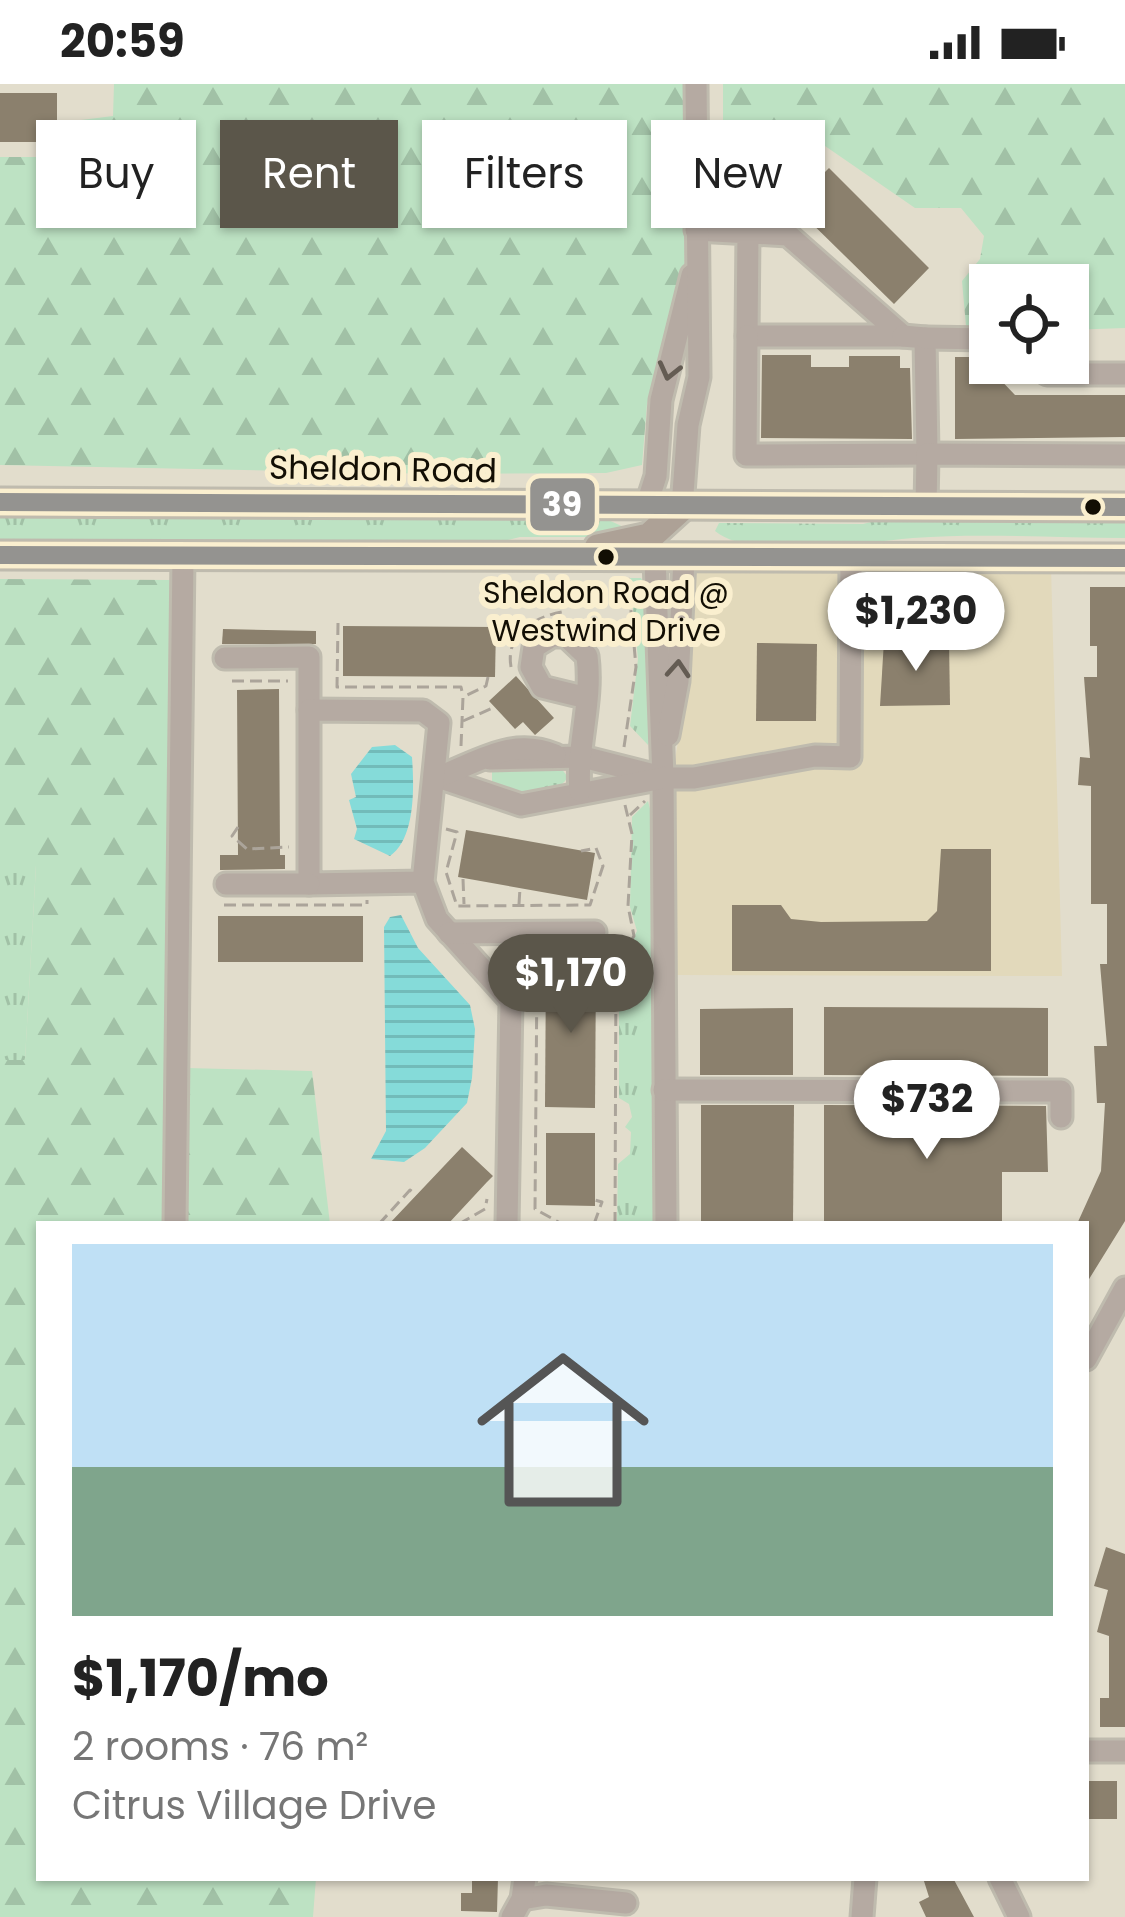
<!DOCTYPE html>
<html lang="en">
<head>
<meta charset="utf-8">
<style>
  body { margin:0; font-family:Poppins,sans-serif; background:#f2f2f2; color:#222; height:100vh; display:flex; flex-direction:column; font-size:45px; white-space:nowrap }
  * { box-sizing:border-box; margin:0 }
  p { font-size:39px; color:#767676 }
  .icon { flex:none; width:66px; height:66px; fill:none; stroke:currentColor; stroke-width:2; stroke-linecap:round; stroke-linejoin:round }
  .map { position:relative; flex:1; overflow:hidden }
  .sheet { position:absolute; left:36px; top:1137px; width:1053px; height:660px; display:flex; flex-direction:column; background:#fff; border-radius:0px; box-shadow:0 3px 9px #0004 }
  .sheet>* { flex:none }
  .top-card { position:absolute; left:36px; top:36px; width:1053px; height:108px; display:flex; gap:24px }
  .buttons { position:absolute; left:969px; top:180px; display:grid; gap:24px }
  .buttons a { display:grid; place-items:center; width:120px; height:120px; border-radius:0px; background:#fff; box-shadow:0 3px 9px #0004; font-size:60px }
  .price { position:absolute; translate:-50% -102px; padding:0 27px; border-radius:42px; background:#fff; color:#222; font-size:39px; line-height:78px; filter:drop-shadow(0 3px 6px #0008) }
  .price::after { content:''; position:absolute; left:50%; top:72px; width:36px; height:27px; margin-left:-18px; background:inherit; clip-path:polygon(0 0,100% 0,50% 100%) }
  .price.on { background:#5b564a; color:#fff }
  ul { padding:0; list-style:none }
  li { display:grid; align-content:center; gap:24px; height:636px; padding:0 36px }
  li span { display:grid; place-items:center; height:372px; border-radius:0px; color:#555 }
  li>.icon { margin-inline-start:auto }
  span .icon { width:216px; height:216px; fill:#fffc; stroke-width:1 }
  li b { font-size:51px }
  .pill { padding:0 42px; border-radius:0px; background:#fff; box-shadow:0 3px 9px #0004; font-size:42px; line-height:108px }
  .pill.on { background:#5b564a; color:#fff }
  .status { display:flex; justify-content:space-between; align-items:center; height:84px; padding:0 60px; background:#fff; direction:ltr }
  .status svg { height:33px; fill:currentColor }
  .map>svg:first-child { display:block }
  .built { fill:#e2d9bb }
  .grass { fill:url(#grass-tufts) }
  .forest { fill:url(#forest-firs) }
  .water { fill:url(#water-rules) }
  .building { fill:#8b806d }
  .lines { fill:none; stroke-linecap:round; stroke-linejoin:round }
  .minor-casing { stroke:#bfbbae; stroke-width:27 }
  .major-casing { stroke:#bfbbae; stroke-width:33 }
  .path { stroke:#aba49a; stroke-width:3; stroke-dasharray:12 6; stroke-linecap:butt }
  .minor { stroke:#b5aaa2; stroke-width:21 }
  .major { stroke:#ada196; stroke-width:27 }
  .bus-1-casing { stroke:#faefcf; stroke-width:27 }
  .bus-1 { stroke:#949390; stroke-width:18 }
  .oneway { stroke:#645c53 }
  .bus-dot { fill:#120e04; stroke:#faefcf; stroke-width:4.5 }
  .labels { text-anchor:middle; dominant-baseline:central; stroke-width:12; stroke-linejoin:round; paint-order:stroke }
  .bus-label { font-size:30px; fill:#120e04; stroke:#faefcf }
  .street-label { font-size:33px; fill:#120e04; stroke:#faefcf }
  .line-badge { stroke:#faefcf; stroke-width:4.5 }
  .badge-label { font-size:33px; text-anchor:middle; font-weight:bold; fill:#fff }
</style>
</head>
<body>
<div class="status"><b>20:59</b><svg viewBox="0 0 49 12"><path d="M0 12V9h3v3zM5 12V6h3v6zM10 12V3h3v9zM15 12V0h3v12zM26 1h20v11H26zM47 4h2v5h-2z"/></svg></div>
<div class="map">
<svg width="1125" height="1833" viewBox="0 0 1125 1833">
  <defs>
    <pattern id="grass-tufts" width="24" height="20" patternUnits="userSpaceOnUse" patternTransform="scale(3)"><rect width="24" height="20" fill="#bde2c3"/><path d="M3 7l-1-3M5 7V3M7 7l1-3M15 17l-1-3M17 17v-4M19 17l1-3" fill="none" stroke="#a1c1a6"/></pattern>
    <pattern id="forest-firs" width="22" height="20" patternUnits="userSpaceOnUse" patternTransform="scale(3)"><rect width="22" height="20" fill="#bde2c3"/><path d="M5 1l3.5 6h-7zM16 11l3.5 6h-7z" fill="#a1c1a6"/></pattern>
    <pattern id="water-rules" width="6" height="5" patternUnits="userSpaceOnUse" patternTransform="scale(3)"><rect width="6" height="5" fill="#85dbd9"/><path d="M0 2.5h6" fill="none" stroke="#72bbb9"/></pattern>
  </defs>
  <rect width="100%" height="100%" fill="#e2ddcc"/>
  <path class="built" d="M 1051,483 L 1062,892 L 673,891 L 673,688 L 688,597 L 693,487 Z"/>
  <g class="grass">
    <path d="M 0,426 L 604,434 L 628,445 L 620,453 L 520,453 L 483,462 L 0,459 Z"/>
    <path d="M 899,431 L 1104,433 L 1125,439 L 1125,454 C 1055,454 983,449 913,454 C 866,458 753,478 715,447 L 719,439 L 863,440 Z"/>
    <path d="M 630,494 L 641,494 L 647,504 L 653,648 L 648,661 L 630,642 L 638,575 Z"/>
    <path d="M 492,683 L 560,683 L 568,693 C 554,716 514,712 492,702 Z"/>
    <path d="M 648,717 L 654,741 L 653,1140 L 617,1140 L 618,1080 L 630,1070 L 631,1048 L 625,1043 L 632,1033 L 629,1020 L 619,1014 L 619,880 L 637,847 L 630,823 L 632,733 Z"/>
    <path d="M 0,781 L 36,781 L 25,976 L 0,976 Z"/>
  </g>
  <g class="forest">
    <path d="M 114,0 L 684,0 L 685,197 L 647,320 L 642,381 L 606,389 L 438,390 L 0,381 L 0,73 L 63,73 L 73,37 L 113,32 Z"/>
    <path d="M 723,0 L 1125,0 L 1125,244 L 1068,246 L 1068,201 L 990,201 L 990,245 L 966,242 L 962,197 L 980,175 L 984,152 L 961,124 L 915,124 L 812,53 L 723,51 Z"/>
    <path d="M 0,495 L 172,496 L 165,1140 L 39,1140 L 39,1794 L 316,1794 L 313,1833 L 0,1833 L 0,976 L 25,976 L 36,782 L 0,781 Z"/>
    <path d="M 187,984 L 312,987 L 330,1140 L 186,1140 Z"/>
  </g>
  <g class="water">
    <path d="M 395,661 L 412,673 C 414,702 416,754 390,772 L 354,755 L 357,745 L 349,716 L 356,713 L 351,690 L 372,663 Z"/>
    <path d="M 401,831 L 418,864 L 470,921 L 475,945 L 472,994 L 467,1019 L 425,1064 L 404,1078 L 371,1075 L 386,1047 L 384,843 L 390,833 Z"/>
  </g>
  <g class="building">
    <rect x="0" y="9" width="57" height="49"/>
    <path d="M 736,70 L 805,72 L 803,110 L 829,84 L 929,184 L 894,220 L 794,122 L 734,119 Z"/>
    <path d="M 762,271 L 811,271 L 811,283 L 849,283 L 849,272 L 900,272 L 900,284 L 910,284 L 912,355 L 761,354 Z"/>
    <path d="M 955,273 L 990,273 L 994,289 L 1015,311 L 1125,311 L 1125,353 L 955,355 Z"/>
    <path d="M 1090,503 L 1125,503 L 1125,1137 L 1086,1200 L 1086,1140 L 1077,1140 L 1101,1087 L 1105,1019 L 1097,1019 L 1094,962 L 1107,962 L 1100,880 L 1107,880 L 1107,820 L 1091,820 L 1091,702 L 1078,701 L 1080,673 L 1090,674 L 1084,593 L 1097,593 L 1097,562 L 1090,562 Z"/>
    <path d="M 343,542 L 496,543 L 495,593 L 343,592 Z"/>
    <path d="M 223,545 L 316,547 L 316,560 L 222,560 Z"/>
    <path d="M 884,557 L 949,557 L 950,621 L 880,622 Z"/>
    <path d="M 757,559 L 817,560 L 816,637 L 756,637 Z"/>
    <path d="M 516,592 L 554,634 L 535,651 L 523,638 L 515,645 L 489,617 Z"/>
    <path d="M 279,605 L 280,771 L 285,771 L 285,785 L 220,786 L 220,771 L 238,771 L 237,606 Z"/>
    <path d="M 466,746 L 595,769 L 587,816 L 458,793 Z"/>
    <path d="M 941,765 L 991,765 L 991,887 L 732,887 L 732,821 L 781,821 L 791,835 L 821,838 L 927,837 L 937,827 Z"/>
    <rect x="218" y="832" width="145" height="46"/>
    <path d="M 546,880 L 596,880 L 595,1024 L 545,1023 Z"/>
    <path d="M 824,923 L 1048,924 L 1048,992 L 824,991 Z"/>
    <path d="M 793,924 L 793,991 L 700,991 L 700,925 Z"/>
    <path d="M 701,1021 L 794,1021 L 793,1140 L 701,1140 Z"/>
    <path d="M 824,1021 L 1046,1022 L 1048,1088 L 1002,1088 L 1002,1140 L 824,1140 Z"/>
    <path d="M 546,1049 L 595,1049 L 595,1122 L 546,1121 Z"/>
    <path d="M 462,1063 L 493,1092 L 487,1098 L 448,1140 L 389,1140 Z"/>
    <path d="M 1106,1463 L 1125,1470 L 1125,1643 L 1100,1643 L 1100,1614 L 1109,1614 L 1109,1552 L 1097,1548 L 1108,1506 L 1094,1502 Z"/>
    <path d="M 1087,1697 L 1117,1697 L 1117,1735 L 1086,1735 Z"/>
    <path d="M 472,1794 L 498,1794 L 497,1828 L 461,1827 L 461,1809 L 472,1809 Z"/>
    <path d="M 923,1794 L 953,1794 L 974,1833 L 926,1833 L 919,1818 L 929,1813 Z"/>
  </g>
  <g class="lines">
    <g class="minor-casing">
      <g id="minor">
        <path d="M 696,146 L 788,151 L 903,252 L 747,252 L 748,149"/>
        <path d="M 747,252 L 746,371 L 927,370 L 925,254 L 903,252"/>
        <path d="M 925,254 L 990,255"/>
        <path d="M 1031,279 L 1047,290 L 1125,290"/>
        <path d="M 646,423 L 656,392 L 661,316 L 692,191"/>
        <path d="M 682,423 L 688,341 L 699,293 L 696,0"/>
        <path d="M 926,423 L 927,370 L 1125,371"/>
        <path d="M 655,475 L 663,694 L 666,1140"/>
        <path d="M 225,574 L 309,573 L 309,626"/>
        <path d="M 668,651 L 678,597 L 684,475"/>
        <path d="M 490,675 L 583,673 L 662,693"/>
        <path d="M 438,693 L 521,721 L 663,694 L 694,694 L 815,672 L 850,673 L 851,475"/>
        <path d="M 438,693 C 479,678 512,653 555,671"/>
        <path d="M 580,707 C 576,663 593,618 587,572 L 566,552 L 552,552 L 534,563 L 531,583 L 542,603 L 587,614"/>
        <path d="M 423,798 L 439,639 L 423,627 L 309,626 L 309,800 L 423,798 L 437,835 L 511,917 L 507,1140"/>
        <path d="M 226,800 L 309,800"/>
        <path d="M 449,849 L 595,848"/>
        <path d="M 664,1006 L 1061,1007 L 1061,1033"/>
        <path d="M 175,1140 L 183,472"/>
        <path d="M 1086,1275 L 1125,1204"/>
        <path d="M 1086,1667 L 1125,1667"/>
        <path d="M 1000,1794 L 1019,1833"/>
        <path d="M 522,1815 L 546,1811 L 626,1819"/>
        <path d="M 512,1833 L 522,1815 L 525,1794"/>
        <path d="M 862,1833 L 865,1794"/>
      </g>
    </g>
    <g class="major-casing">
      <g id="major">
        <path d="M 0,418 L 1125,423"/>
        <path d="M 598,464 L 649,453 L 682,423"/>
        <path d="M 0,471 L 1125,474"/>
      </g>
    </g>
    <g class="path">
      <path d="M 338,539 L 337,603 L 461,603 L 463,612"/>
      <path d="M 511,583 C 505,549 535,532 567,527"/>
      <path d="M 232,597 L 288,597"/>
      <path d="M 463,637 L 495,623"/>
      <path d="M 461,662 L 463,613 L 486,602 L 488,593"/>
      <path d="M 624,663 L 636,583 L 628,494"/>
      <path d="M 630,731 L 645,717"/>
      <path d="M 238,743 L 232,752 L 247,765 L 289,763"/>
      <path d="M 446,745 L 457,748 L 446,788 L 457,822 L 590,821 L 603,782 L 596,764 L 581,767"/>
      <path d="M 463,795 L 464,820"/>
      <path d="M 519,820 L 520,804"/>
      <path d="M 224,821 L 367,821 L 367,816"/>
      <path d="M 546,885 L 537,889 L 535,1125 L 562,1140"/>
      <path d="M 536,907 L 499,872 L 602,871"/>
      <path d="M 379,1140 L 410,1106 L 416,1111"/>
      <path d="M 459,1140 L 485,1125 L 487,1115"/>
      <path d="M 594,1140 L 602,1118 L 595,1116"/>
      <path d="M 615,1140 L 616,880 L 634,852 L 628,822 L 632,750 L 625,721"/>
    </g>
    <use href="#minor" class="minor"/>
    <use href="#major" class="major"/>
    <g class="bus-1-casing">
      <g id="bus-1">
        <path d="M 0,418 L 1125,423"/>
        <path d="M 0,471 L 1125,474"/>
      </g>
    </g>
    <use href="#bus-1" class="bus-1"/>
  </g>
  <defs><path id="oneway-chevron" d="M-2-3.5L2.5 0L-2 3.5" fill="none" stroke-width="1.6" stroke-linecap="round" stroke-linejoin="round" transform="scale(3)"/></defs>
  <g class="oneway">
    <use href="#oneway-chevron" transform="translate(669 287) rotate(104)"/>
    <use href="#oneway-chevron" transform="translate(678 585) rotate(-86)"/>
  </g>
  <g class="bus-dot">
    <circle cx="1093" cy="423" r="10"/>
    <circle cx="606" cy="473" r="10"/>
  </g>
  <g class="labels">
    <g class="bus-label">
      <text x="606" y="508">Sheldon Road @<tspan x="606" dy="38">Westwind Drive</tspan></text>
    </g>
    <g class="street-label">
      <text transform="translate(383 385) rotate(1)">Sheldon Road</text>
    </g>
  </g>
  <rect class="line-badge" x="528" y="392" width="69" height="57" rx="12" fill="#949390"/>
  <g class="badge-label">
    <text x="562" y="432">39</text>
  </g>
</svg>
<div class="buttons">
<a><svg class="icon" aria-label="locate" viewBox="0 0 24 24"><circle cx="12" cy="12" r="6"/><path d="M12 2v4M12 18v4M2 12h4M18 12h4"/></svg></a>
</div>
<b class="price" style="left:916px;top:590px">$1,230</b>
<b class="price on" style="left:571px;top:952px">$1,170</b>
<b class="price" style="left:927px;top:1078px">$732</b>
<div class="top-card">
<a class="pill">Buy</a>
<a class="pill on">Rent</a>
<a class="pill">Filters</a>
<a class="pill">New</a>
</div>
<section class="sheet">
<ul>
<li><span style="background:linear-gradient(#bfe0f5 60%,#7fa58c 0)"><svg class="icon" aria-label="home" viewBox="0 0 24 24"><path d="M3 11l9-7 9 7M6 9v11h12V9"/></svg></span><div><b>$1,170/mo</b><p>2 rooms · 76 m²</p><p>Citrus Village Drive</p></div></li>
</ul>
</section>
</div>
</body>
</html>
